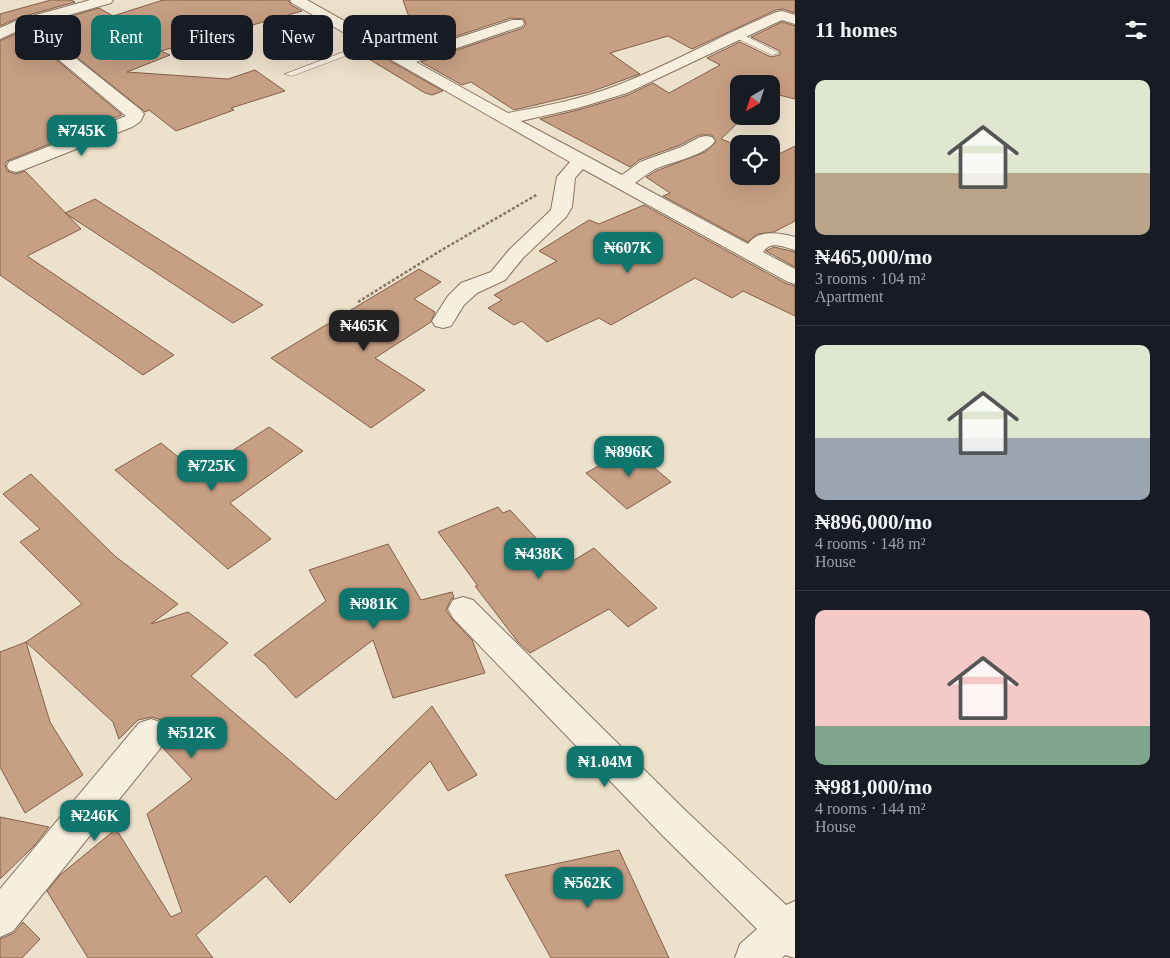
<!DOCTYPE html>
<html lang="en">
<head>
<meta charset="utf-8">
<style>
  body { margin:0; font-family:"Times New Roman",serif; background:#20242c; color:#f1f3f6; height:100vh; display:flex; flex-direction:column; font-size:19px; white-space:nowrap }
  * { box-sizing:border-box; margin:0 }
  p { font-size:16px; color:#9ea1a6 }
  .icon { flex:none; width:28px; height:28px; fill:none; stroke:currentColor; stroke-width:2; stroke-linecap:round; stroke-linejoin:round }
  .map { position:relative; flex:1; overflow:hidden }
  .details { display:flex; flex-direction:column; background:#171b24; width:375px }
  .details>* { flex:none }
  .hud { position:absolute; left:15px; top:15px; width:475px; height:45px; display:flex; gap:10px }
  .needle { width:32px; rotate:219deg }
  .buttons { position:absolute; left:730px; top:75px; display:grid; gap:10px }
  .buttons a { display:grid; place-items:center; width:50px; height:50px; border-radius:10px; background:#171b24; box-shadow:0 5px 20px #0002; font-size:25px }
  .price { position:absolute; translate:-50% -42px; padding:0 11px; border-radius:10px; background:#0f766e; color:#fff; font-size:16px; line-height:32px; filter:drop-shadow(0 1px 2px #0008) }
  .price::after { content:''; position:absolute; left:50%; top:30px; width:15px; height:11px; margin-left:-8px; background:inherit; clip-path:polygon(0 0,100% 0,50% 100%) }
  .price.active { background:#222; color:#fff }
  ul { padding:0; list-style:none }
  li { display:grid; align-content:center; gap:10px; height:265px; padding:0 20px }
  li+li { border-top:1px solid #363941 }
  li span { display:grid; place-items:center; height:155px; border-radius:10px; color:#555 }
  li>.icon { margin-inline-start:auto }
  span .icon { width:90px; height:90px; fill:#fffc; stroke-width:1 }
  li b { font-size:21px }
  h2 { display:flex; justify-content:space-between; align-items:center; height:60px; padding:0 20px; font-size:21px }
  .tag { padding:0 18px; border-radius:10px; background:#171b24; box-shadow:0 5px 20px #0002; font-size:18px; line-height:45px }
  .tag.active { background:#0f766e; color:#fff }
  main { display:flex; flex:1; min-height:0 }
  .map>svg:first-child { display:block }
  .building { fill:#c79f83; stroke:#855f47 }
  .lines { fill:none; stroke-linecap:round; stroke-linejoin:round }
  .service-casing { stroke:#887460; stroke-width:1 }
  .minor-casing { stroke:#887460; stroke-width:2 }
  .path { stroke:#887460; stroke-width:2.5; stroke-dasharray:3 2; stroke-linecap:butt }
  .service { fill:#f7efde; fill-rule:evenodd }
  .minor { fill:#f7efde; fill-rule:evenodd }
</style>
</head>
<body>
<main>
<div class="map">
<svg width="795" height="958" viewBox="0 0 795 958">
  <rect width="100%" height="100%" fill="#ece1cb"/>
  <g class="building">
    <path d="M 51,0 L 71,0 L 75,2 L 18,18 L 0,26 L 0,14 Z"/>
    <path d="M 163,0 L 288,0 L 291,5 L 302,11 L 161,51 L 170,55 L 127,72 L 228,79 L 255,70 L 285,91 L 231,108 L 234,110 L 176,131 L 149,110 L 145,112 L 38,26 L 99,8 L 113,16 Z"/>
    <path d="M 403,0 L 795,0 L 795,13 L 783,9 L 776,10 L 692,49 L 668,36 L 610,53 L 640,74 L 590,92 L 514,110 L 471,82 L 462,85 L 421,62 L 523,28 L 526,24 L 524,19 L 511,18 L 405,53 L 367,32 L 409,17 Z"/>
    <path d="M 782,22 L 795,26 L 795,99 L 771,93 L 771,84 L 739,84 L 739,116 L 745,116 L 721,139 L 739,146 L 739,176 L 771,176 L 771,158 L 795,146 L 795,221 L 774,232 L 757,234 L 748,242 L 663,196 L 670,193 L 646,177 L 656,171 L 705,152 L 716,142 L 712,135 L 699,135 L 680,145 L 639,160 L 630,167 L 540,119 L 578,110 L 628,95 L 653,83 L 669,93 L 720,65 L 707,58 L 740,42 L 771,57 L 780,55 L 780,51 L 751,37 Z"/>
    <path d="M 22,31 L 122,115 L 7,161 L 5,165 L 7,171 L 15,174 L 25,171 L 81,229 L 27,256 L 174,355 L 143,375 L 0,275 L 0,41 Z"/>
    <path d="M 369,49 L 443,91 L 432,95 L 425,93 L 359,53 Z"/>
    <path d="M 95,199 L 263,305 L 233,323 L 65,213 Z"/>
    <path d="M 644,205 L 787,284 L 795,286 L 795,316 L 743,291 L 732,298 L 695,278 L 611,325 L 599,318 L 547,342 L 522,321 L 514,325 L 488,308 L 502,300 L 494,295 L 557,261 L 539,251 L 589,220 L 599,224 Z"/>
    <path d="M 774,247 L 795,252 L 795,267 L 766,251 Z"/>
    <path d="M 419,269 L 441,282 L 414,299 L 435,312 L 431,322 L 375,358 L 425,390 L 371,428 L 271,358 Z"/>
    <path d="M 269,427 L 303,451 L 230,503 L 271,539 L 228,569 L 115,470 L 161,443 L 198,473 Z"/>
    <path d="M 631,448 L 671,482 L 627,509 L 586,473 Z"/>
    <path d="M 31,474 L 116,557 L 178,604 L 151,624 L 188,612 L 228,643 L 191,676 L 336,800 L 432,706 L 477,775 L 448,791 L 430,761 L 290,903 L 266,876 L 196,935 L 213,958 L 88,958 L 47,891 L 60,875 L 116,829 L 171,917 L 182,912 L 147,814 L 192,779 L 163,748 L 169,735 L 164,721 L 152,717 L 138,720 L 119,739 L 113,722 L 26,642 L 82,604 L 20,542 L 40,529 L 3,494 Z"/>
    <path d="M 498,507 L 503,513 L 510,510 L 563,567 L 594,548 L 657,608 L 628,627 L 609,609 L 530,653 L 518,642 L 475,586 L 478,586 L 438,532 Z"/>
    <path d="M 388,544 L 421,600 L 452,592 L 454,598 L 451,599 L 446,610 L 452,619 L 472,640 L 485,673 L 393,698 L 373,640 L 296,698 L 265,664 L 254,655 L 326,601 L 309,570 Z"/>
    <path d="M 26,642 L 50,722 L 83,775 L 25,813 L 0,767 L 0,652 Z"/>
    <path d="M 0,817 L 49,827 L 34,846 L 0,879 Z"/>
    <path d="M 619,850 L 669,958 L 551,958 L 505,875 Z"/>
    <path d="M 23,922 L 40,939 L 22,958 L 0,958 L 0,939 L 14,933 Z"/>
  </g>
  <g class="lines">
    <g class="service-casing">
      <g id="service">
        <path d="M 734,33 L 740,33 L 779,53 L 772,55 L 734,37 Z"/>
        <path d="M 370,42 L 377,44 L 292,76 L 285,74 Z"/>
      </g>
    </g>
    <g class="minor-casing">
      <g id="minor">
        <path d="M 90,0 L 113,0 L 111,3 L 34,25 L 141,110 L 144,114 L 140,122 L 132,127 L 23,170 L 16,172 L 9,170 L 7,166 L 9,162 L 126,116 L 22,29 L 0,39 L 0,28 L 18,20 Z"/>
        <path d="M 290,0 L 307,0 L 405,55 L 512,20 L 522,20 L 524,23 L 522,26 L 416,62 L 508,113 C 545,106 582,99 618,85 C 672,64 723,34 777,12 L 782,11 L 795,15 L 795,24 L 782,20 L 769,26 L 627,93 L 578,108 L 521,121 L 622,175 L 640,162 L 681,147 L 700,137 L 706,136 L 712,137 L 715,141 C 705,156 671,162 655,169 C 648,173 642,178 635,183 L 748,244 C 759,229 780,233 795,237 L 795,250 C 783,247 771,240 763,252 L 795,269 L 795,284 L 788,282 L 583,169 L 575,178 L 572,207 L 566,217 L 523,258 L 505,280 L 477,293 L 464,305 L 451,326 L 443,328 L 435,326 L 432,321 L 448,296 L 461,283 L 491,272 L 509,250 L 551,210 L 557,177 L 570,162 L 292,3 Z"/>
        <path d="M 463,597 L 473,600 L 687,812 L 786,905 L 795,901 L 795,958 L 785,955 L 782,958 L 735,958 L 740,944 L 757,929 L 663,836 L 453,618 L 448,609 L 453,600 Z"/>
        <path d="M 151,719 L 163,723 L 167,734 L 163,745 L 13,931 L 0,937 L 0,889 L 139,723 Z"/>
      </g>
    </g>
    <path class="path" d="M 358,302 L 440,251 L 538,194"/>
    <use href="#service" class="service"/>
    <use href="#minor" class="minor"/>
  </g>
</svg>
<div class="buttons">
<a><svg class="needle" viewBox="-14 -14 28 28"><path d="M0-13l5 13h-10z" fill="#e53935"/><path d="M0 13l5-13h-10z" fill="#9ea1a6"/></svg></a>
<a><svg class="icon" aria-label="locate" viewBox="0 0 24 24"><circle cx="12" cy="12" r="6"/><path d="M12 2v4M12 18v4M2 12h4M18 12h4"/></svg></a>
</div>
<b class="price" style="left:82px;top:157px">₦745K</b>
<b class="price" style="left:628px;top:274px">₦607K</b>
<b class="price active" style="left:364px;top:352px">₦465K</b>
<b class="price" style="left:629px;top:478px">₦896K</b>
<b class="price" style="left:212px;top:492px">₦725K</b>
<b class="price" style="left:539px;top:580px">₦438K</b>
<b class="price" style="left:374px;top:630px">₦981K</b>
<b class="price" style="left:192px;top:759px">₦512K</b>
<b class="price" style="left:605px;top:788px">₦1.04M</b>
<b class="price" style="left:95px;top:842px">₦246K</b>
<b class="price" style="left:588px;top:909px">₦562K</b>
<div class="hud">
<a class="tag">Buy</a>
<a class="tag active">Rent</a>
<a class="tag">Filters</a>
<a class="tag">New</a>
<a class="tag">Apartment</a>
</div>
</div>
<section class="details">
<h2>11 homes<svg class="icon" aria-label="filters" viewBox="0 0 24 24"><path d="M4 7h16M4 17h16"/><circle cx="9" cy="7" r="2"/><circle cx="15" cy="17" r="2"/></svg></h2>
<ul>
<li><span style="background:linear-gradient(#dfe7d0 60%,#b9a48a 0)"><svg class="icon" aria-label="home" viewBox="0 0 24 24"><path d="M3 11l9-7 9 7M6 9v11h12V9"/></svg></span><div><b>₦465,000/mo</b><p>3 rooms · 104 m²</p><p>Apartment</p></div></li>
<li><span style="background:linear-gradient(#dfe7d0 60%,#9aa5b1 0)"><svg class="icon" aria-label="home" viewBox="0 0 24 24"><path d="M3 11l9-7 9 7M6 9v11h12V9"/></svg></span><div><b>₦896,000/mo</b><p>4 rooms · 148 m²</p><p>House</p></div></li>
<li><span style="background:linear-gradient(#f6c9c9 75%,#7fa58c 0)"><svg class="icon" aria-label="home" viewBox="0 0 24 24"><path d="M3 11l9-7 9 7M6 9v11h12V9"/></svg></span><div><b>₦981,000/mo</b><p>4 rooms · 144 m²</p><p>House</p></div></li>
</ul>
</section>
</main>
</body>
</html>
